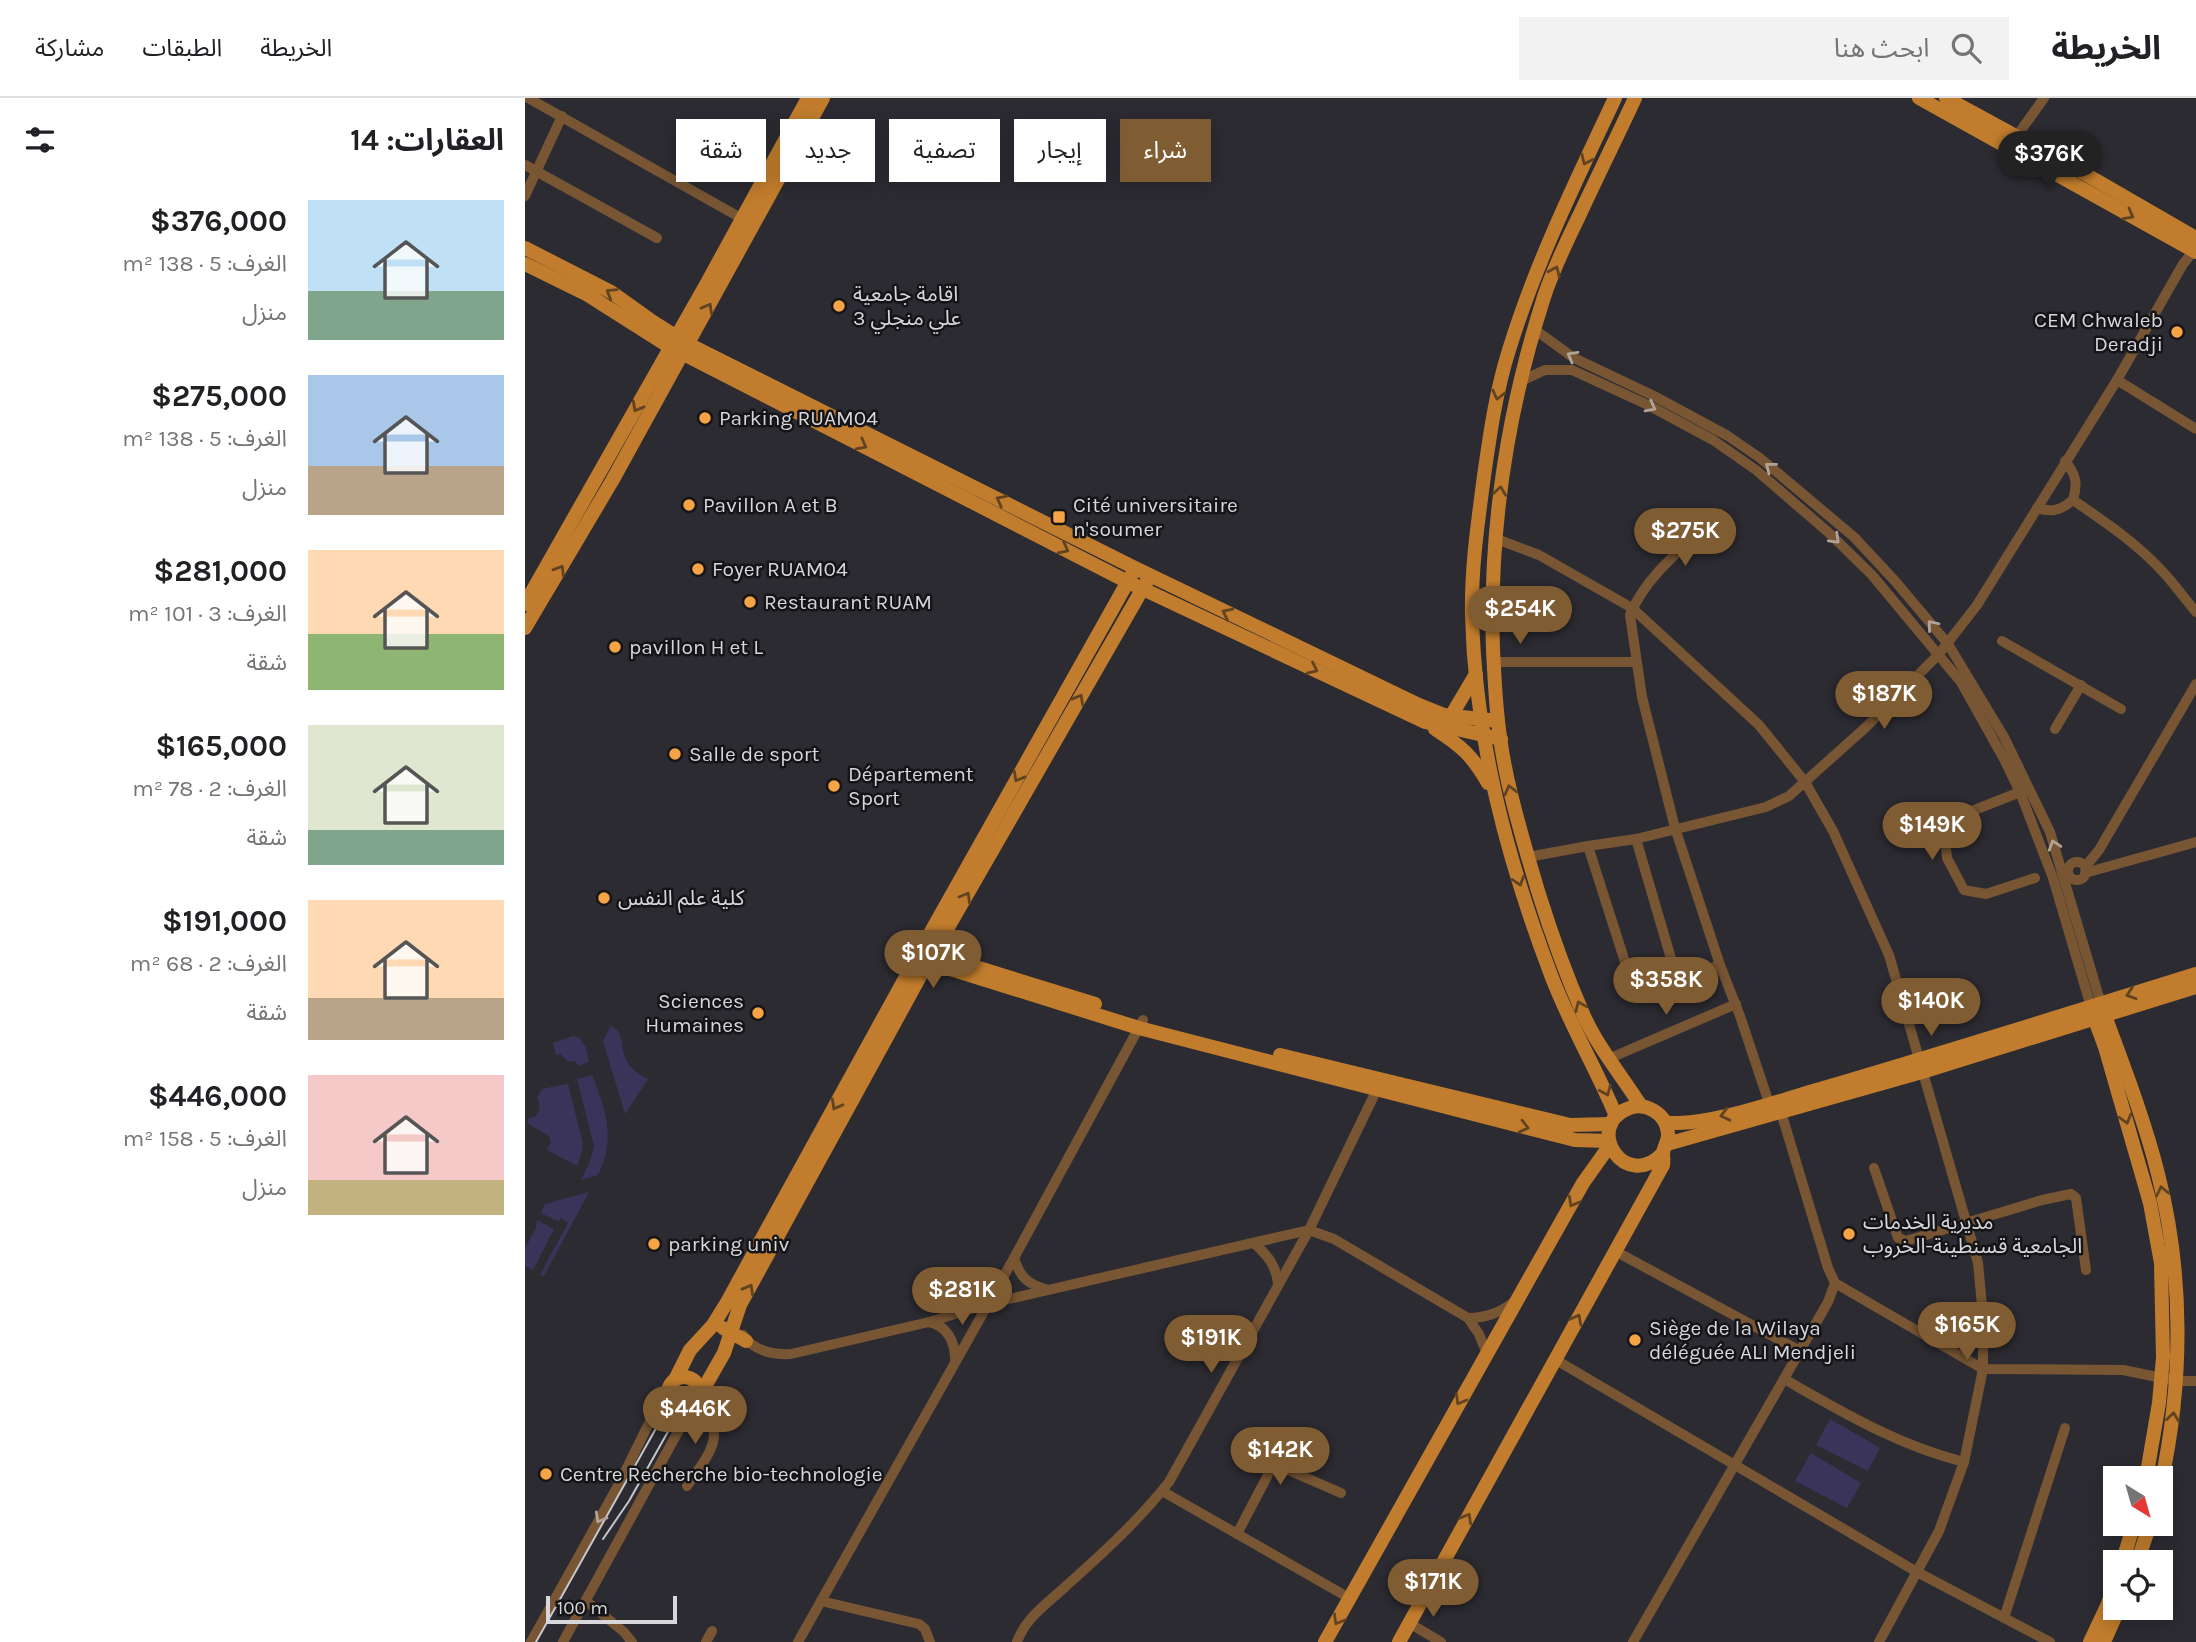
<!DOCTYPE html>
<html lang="ar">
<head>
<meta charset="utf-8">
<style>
  body { margin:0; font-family:Karla,"Noto Sans Arabic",sans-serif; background:#f2f2f2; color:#202124; direction:rtl; height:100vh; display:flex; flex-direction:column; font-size:26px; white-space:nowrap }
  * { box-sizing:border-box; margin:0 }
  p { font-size:23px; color:#757577 }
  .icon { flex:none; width:38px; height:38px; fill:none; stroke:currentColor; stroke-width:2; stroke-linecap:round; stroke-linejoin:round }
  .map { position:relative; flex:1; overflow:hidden; direction:ltr }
  .panel { display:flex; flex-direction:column; background:#fff; width:525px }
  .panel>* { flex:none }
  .banner { position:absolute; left:21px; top:21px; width:665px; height:63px; direction:rtl; display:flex; gap:14px }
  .needle { width:46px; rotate:143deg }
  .controls { position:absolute; left:1578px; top:1368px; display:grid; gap:14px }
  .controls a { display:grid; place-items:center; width:70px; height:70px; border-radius:0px; background:#fff; box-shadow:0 4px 18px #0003; font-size:35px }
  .scale { position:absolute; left:21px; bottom:18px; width:131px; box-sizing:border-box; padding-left:7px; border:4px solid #d7d7db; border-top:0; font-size:19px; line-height:24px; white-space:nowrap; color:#d7d7db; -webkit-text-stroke:5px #151417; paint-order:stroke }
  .price { position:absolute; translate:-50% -60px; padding:0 16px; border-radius:24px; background:#805c33; color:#fff; font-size:23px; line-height:46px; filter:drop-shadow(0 2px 4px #0008) }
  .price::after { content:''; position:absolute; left:50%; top:42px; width:21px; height:16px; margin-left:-10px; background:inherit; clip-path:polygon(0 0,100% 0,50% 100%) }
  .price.on { background:#222; color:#fff }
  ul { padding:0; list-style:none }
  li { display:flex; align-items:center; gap:21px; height:175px; padding:0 21px }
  li span { display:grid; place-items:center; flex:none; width:196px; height:140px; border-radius:0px; color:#555 }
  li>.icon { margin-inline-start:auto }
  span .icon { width:84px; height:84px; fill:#fffc; stroke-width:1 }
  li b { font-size:30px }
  h2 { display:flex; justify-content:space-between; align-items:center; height:84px; padding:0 21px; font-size:30px }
  .pill { padding:0 24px; border-radius:0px; background:#fff; box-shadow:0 4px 18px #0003; font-size:24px; line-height:63px }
  .pill.on { background:#805c33; color:#fff }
  header { display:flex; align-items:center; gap:42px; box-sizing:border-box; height:98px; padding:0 35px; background:#fff; border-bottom:2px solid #e0e0e0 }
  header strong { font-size:33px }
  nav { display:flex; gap:38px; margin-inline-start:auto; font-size:24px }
  .search { width:490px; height:63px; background:#f2f2f2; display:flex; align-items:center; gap:18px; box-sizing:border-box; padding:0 24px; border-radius:0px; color:#757577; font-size:26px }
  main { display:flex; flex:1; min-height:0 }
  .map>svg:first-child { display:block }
  .green { fill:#3b345a }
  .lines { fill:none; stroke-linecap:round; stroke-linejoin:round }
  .minor { stroke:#785634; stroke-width:10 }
  .major { stroke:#c17d2d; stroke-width:14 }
  .tram { stroke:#c6c6ca; stroke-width:2 }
  .oneway { stroke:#624321 }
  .oneway2 { stroke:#b1a398 }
  .poi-dot { fill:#f5a345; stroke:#151417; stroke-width:2.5 }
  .labels { text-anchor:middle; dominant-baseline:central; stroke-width:5; stroke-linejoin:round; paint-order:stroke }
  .poi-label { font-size:21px; fill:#d7d7db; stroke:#151417; text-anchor:start }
</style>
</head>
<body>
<header>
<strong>الخريطة</strong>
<div class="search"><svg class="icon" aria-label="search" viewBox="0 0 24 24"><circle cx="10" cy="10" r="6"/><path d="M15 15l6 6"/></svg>ابحث هنا</div>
<nav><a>الخريطة</a><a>الطبقات</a><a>مشاركة</a></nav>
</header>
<main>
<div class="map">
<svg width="1671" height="1544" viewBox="0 0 1671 1544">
  <rect width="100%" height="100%" fill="#2c2b32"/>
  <g class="green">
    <path d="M 86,928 C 99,935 96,945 99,957 C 103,970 113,976 123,981 L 100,1016 L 78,943 Z"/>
    <path d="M 48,938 L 55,940 L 61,950 L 64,964 L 53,968 L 51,964 L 43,963 L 35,956 L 31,957 L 28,945 Z"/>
    <path d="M 67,977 C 81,1012 91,1042 73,1077 L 56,1082 L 65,1063 L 69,1048 L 52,981 Z"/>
    <path d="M 43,986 L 57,1042 L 58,1050 L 52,1068 L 22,1052 L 26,1044 L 24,1038 L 2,1025 L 4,1020 L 10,1019 C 15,1013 16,1007 12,1000 L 17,991 Z"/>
    <path d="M 64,1094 L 19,1178 L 15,1177 L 43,1125 L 36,1120 L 34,1124 L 16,1115 L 20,1106 Z"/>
    <path d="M 12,1122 L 29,1131 L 8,1172 L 0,1168 L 0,1150 L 11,1130 Z"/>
    <path d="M 1305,1321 L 1355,1350 L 1343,1373 L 1291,1347 Z"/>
    <path d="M 1286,1355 L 1336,1385 L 1322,1410 L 1270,1383 Z"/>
  </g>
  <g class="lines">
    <g class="minor">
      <path d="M 3,0 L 223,124"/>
      <path d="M 1489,42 L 1519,0"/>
      <path d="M 0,67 L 132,140"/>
      <path d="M 0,98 L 37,18"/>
      <path d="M 1009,231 L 1049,260 L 1129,298 L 1203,338 L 1235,360 L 1329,439 L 1370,483 L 1423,546 L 1479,639 L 1525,734 L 1576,906"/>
      <path d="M 1592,282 L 1671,331"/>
      <path d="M 996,283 L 1020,272 L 1047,272 L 1123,307 L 1188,342 L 1231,372 L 1303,434 L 1347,477 L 1436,584 L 1479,661 L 1495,694 L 1528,780 L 1566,909"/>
      <path d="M 1548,402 C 1580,424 1613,446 1639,475 C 1650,487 1660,501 1671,514"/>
      <path d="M 1512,410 C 1527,415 1536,412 1548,402 C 1553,386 1551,376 1540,363"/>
      <path d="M 969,440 L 1014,457 L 1107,510 L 1234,627 L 1280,684 L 1308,733 L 1364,857 L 1453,1165 L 1458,1218 L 1458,1271 L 1439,1364 L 1414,1433 L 1354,1544"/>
      <path d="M 1477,543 L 1596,611"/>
      <path d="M 969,564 L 1110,564"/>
      <path d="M 1530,631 L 1556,587"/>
      <path d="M 1495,694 L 1432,719 L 1423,728 L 1420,741 L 1422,760 L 1439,792 L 1461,796 L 1510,780"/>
      <path d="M 1111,741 L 1152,881"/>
      <path d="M 1003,759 L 1063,748"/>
      <circle cx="1552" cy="773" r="9"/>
      <path d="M 1560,769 L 1574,752 L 1671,586"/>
      <path d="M 1560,775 L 1671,744"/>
      <path d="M 1195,867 L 1120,892 L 1112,893 L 1108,889 L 1063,748 L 1111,741 L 1241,709 L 1264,698 L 1340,630 L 1414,556 L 1452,507 L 1592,282 L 1658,166 L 1671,150"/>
      <path d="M 1083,961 L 1211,906"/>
      <path d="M 1349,1070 L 1373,1140 L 1381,1143 L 1517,1102 L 1546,1096 L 1551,1100 L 1561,1172"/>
      <path d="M 729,1145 C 743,1158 751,1167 753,1186"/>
      <path d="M 1090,1153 L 1275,1253"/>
      <path d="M 489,1160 C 495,1179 502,1186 523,1192"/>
      <path d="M 1310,1185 L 1458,1271 L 1598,1272 L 1652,1283 L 1671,1283"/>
      <path d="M 943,1220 C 960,1220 975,1215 989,1204"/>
      <path d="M 404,1224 C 422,1228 430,1243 430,1261"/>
      <path d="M 218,1237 C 229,1253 247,1257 266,1256 L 404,1224 L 462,1206 L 784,1132 L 809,1141 L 943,1220 L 954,1236 L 962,1256"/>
      <path d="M 1031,1262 L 1392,1474 L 1525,1544"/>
      <path d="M 1259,1281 C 1319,1315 1372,1347 1439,1364"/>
      <path d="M 162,1388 C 182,1358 206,1336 172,1305"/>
      <path d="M 637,1393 L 826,1501"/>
      <path d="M 712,1436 L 746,1371 L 754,1368 L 816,1395"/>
      <path d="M 61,1503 L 99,1534 L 107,1544"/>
      <path d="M 296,1503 L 394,1526 L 400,1531 L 405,1544"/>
      <path d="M 1479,1520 L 1540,1330"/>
      <path d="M 884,1525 L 916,1544"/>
      <path d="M 6,1544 L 94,1386 L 128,1317 L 143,1295"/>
      <path d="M 38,1544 L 166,1310"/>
      <path d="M 181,1544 L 187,1533"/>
      <path d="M 273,1544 L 489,1160 L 618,922"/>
      <path d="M 492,1544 C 501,1519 522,1506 541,1488 C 577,1456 614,1422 644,1384 L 784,1132 L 855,985"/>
      <path d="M 1108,1544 L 1303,1204 L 1310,1185 L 1303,1170 L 1256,1014 L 1244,1005 L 1215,918 L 1195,867 L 1150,730 L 1117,599 L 1105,517 C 1122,475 1163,446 1195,416"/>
    </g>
    <g class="major">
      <path d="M 1090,0 C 1051,83 1011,164 984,252 C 971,293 965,336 959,378 C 953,424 946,470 947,517 C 950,641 982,761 1026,877 C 1044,925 1071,970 1091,1018"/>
      <path d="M 1110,0 C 1092,39 1073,77 1055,116 C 1042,143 1028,171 1019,199 C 982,314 964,432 968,552 C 970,591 972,630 980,669 C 988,711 1001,752 1013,793 C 1026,835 1041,877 1059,918 C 1074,951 1097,978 1116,1008"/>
      <path d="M 1394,0 L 1671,154"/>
      <path d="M 1421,0 L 1555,73 L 1671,140"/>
      <path d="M 0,150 L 86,194 L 128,224 L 163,246 L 610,470 L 894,607 L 919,617 L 973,623"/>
      <path d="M 0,166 L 63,197 L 145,249 L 603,484 L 900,624 L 976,641"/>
      <path d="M 0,506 L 182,185 L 283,0"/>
      <path d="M 0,530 L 87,383 L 298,0"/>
      <path d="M 926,618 L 951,576"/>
      <path d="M 910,631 C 936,648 947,657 963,685"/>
      <path d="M 402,854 L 570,906"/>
      <path d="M 397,859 L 403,864 L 614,930 L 1050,1042 L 1084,1043"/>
      <path d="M 1577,910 C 1597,964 1619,1020 1633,1076 C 1659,1177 1658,1285 1636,1386"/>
      <path d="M 1567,914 L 1580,949 L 1625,1105 L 1636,1165 L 1638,1259 L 1634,1305 L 1621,1381"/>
      <path d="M 755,957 L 1045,1027 L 1086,1026"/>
      <path d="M 1140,1024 C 1176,1031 1256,1002 1295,991 C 1421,954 1546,915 1671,876"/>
      <path d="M 1142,1046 L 1397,974 L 1671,889"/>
      <path d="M 198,1230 L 221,1243"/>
      <circle cx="159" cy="1295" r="16"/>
      <path d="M 150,1282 L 165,1252 L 188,1227 L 201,1206 L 394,855 L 606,478"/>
      <path d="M 175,1297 L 199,1255 L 215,1207 L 398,873 L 622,483"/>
      <path d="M 1597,1465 L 1609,1426"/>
      <path d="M 1612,1465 L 1625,1426"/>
      <path d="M 800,1544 L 1058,1085 L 1085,1047"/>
      <path d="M 874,1544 L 1138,1067 C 1139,1063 1138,1060 1138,1056 C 1138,1049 1144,1043 1143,1035 C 1141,1015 1120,1003 1102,1011 C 1059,1029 1100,1095 1138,1055"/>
      <path d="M 1565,1544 L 1582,1508 L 1591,1484"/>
      <path d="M 1579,1544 L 1594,1510"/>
    </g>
    <g class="tram">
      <path d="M 78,1441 L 104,1403 L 145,1330"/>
      <path d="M 11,1544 L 134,1325"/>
    </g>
  </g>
  <defs><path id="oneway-chevron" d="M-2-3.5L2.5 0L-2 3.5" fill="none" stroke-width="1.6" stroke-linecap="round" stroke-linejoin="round" transform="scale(1.75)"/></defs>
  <g class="oneway">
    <use href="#oneway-chevron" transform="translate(1061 62) rotate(115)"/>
    <use href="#oneway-chevron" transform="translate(1604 117) rotate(29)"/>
    <use href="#oneway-chevron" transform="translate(1030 173) rotate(-67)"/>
    <use href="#oneway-chevron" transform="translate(86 195) rotate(-148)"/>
    <use href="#oneway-chevron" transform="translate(183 210) rotate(-61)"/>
    <use href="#oneway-chevron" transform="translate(973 297) rotate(104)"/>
    <use href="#oneway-chevron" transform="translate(112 309) rotate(119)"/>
    <use href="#oneway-chevron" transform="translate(337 347) rotate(28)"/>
    <use href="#oneway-chevron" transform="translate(975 393) rotate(-82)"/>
    <use href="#oneway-chevron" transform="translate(476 402) rotate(-153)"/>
    <use href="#oneway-chevron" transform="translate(539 451) rotate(27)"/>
    <use href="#oneway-chevron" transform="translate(35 472) rotate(-59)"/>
    <use href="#oneway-chevron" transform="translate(702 515) rotate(-154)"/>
    <use href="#oneway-chevron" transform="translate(788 571) rotate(25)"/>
    <use href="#oneway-chevron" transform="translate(554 601) rotate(-61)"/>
    <use href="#oneway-chevron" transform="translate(493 679) rotate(119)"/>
    <use href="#oneway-chevron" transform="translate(985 692) rotate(-104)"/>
    <use href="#oneway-chevron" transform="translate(994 783) rotate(73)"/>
    <use href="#oneway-chevron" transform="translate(441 799) rotate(-60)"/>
    <use href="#oneway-chevron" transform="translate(1606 896) rotate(162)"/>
    <use href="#oneway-chevron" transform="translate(1055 908) rotate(-113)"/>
    <use href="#oneway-chevron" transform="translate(1081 993) rotate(66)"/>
    <use href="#oneway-chevron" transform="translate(311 1007) rotate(119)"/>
    <use href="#oneway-chevron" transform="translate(1200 1017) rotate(166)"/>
    <use href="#oneway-chevron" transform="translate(1601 1021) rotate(74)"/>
    <use href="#oneway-chevron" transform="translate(999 1029) rotate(14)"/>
    <use href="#oneway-chevron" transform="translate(1637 1093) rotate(-102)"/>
    <use href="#oneway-chevron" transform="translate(1048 1104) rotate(119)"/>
    <use href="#oneway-chevron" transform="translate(224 1191) rotate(-61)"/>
    <use href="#oneway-chevron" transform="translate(1052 1221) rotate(-62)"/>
    <use href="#oneway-chevron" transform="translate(935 1302) rotate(120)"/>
    <use href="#oneway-chevron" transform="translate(1648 1319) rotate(-83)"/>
    <use href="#oneway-chevron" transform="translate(942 1420) rotate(-61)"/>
    <use href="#oneway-chevron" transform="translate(813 1522) rotate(120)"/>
  </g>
  <g class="oneway2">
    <use href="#oneway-chevron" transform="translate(1047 258) rotate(-151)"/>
    <use href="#oneway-chevron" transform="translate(1126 309) rotate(28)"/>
    <use href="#oneway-chevron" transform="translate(1245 369) rotate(-142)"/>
    <use href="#oneway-chevron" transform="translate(1310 441) rotate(44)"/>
    <use href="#oneway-chevron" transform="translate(1407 527) rotate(-130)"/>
    <use href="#oneway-chevron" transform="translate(1529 747) rotate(-108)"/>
    <use href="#oneway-chevron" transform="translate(75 1420) rotate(119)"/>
  </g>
  <g class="poi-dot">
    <circle cx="314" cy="208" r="7"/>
    <circle cx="1652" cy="234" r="7"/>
    <circle cx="180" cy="320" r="7"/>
    <circle cx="164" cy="407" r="7"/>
    <rect x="527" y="412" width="14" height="14" rx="3.5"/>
    <circle cx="173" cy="471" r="7"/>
    <circle cx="225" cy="504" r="7"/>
    <circle cx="90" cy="549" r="7"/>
    <circle cx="150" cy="656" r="7"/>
    <circle cx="309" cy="688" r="7"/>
    <circle cx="79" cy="800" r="7"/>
    <circle cx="233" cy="915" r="7"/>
    <circle cx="1324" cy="1136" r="7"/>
    <circle cx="129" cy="1146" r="7"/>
    <circle cx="1110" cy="1242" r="7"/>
    <circle cx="21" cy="1376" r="7"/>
  </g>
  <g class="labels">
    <g class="poi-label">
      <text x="328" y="196">اقامة جامعية<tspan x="328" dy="24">علي منجلي 3</tspan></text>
      <text x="1638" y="222" text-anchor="end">CEM Chwaleb<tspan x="1638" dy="24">Deradji</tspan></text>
      <text x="194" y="320">Parking RUAM04</text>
      <text x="178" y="407">Pavillon A et B</text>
      <text x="548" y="407">Cité universitaire<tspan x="548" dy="24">n'soumer</tspan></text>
      <text x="187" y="471">Foyer RUAM04</text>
      <text x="239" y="504">Restaurant RUAM</text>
      <text x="104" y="549">pavillon H et L</text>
      <text x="164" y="656">Salle de sport</text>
      <text x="323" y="676">Département<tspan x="323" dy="24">Sport</tspan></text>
      <text x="93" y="800">كلية علم النفس</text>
      <text x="219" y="903" text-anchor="end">Sciences<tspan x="219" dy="24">Humaines</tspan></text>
      <text x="1338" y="1124">مديرية الخدمات<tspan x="1338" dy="24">الجامعية قسنطينة-الخروب</tspan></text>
      <text x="143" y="1146">parking univ</text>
      <text x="1124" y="1230">Siège de la Wilaya<tspan x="1124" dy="24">déléguée ALI Mendjeli</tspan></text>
      <text x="35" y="1376">Centre Recherche bio-technologie</text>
    </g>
  </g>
</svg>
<div class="controls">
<a><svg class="needle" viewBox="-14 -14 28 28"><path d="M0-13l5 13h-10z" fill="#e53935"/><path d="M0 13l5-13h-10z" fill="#757577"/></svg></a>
<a><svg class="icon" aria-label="locate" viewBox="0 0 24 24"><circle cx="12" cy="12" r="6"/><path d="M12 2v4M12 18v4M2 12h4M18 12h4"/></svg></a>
</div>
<div class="scale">100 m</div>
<b class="price on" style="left:1524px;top:93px">$376K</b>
<b class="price" style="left:1160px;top:470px">$275K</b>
<b class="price" style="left:995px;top:548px">$254K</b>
<b class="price" style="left:1359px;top:633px">$187K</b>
<b class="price" style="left:1407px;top:764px">$149K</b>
<b class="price" style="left:408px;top:892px">$107K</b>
<b class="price" style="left:1141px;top:919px">$358K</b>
<b class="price" style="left:1406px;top:940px">$140K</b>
<b class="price" style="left:437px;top:1229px">$281K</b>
<b class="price" style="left:1442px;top:1264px">$165K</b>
<b class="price" style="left:686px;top:1277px">$191K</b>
<b class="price" style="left:170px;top:1348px">$446K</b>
<b class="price" style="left:755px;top:1389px">$142K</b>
<b class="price" style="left:908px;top:1521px">$171K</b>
<div class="banner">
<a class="pill on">شراء</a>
<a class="pill">إيجار</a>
<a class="pill">تصفية</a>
<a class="pill">جديد</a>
<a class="pill">شقة</a>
</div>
</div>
<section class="panel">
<h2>العقارات: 14<svg class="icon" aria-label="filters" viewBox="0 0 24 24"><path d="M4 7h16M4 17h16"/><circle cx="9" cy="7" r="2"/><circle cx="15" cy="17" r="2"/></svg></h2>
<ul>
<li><span style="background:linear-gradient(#bfe0f5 65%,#7fa58c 0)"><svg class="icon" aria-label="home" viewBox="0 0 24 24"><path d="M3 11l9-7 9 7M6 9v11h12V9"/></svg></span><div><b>$376,000</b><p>الغرف: 5 · 138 m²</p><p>منزل</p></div></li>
<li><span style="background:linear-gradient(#a9c7e8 65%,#b9a48a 0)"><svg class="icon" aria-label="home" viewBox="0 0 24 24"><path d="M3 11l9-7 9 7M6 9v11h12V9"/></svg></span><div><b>$275,000</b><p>الغرف: 5 · 138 m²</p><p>منزل</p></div></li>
<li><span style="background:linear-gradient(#ffd9b3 60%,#8fb573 0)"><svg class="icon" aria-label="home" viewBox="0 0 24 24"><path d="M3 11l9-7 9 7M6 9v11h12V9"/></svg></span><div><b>$281,000</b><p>الغرف: 3 · 101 m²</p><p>شقة</p></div></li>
<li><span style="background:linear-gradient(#dfe7d0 75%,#7fa58c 0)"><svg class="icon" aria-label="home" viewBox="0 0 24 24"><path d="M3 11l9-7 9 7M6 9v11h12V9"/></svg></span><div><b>$165,000</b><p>الغرف: 2 · 78 m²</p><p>شقة</p></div></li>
<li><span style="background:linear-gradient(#ffd9b3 70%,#b9a48a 0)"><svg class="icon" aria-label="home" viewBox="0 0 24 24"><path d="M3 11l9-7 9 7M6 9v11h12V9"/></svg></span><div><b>$191,000</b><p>الغرف: 2 · 68 m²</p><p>شقة</p></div></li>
<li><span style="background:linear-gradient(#f6c9c9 75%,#c2b280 0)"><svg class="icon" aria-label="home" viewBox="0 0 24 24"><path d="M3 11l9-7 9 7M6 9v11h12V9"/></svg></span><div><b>$446,000</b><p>الغرف: 5 · 158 m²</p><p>منزل</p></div></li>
</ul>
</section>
</main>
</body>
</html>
